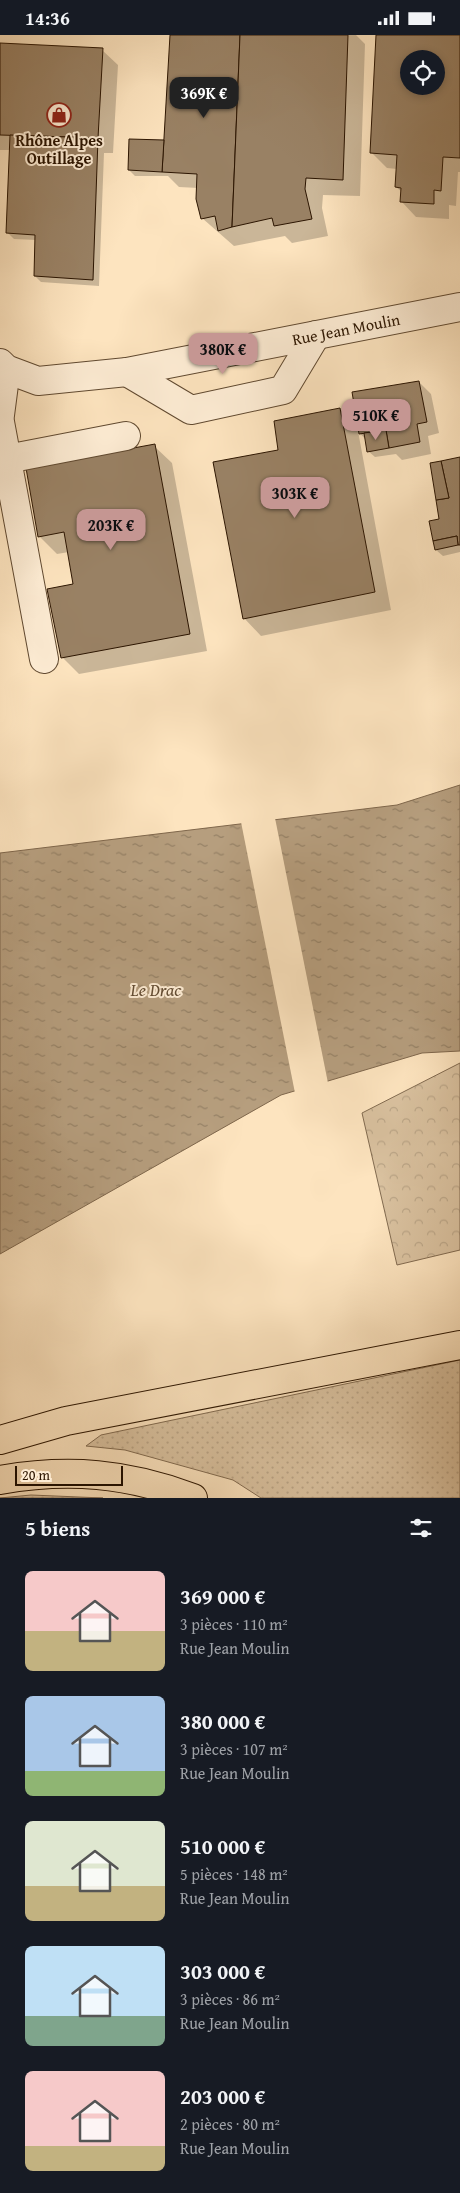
<!DOCTYPE html>
<html lang="fr">
<head>
<meta charset="utf-8">
<style>
  body { margin:0; font-family:"Gentium Book Plus",serif; background:#20242c; color:#f1f3f6; height:100vh; display:flex; flex-direction:column; font-size:19px; white-space:nowrap }
  * { box-sizing:border-box; margin:0 }
  p { font-size:16px; color:#9ea1a6 }
  .icon { flex:none; width:28px; height:28px; fill:none; stroke:currentColor; stroke-width:2; stroke-linecap:round; stroke-linejoin:round }
  .map { position:relative; height:1463px; overflow:hidden }
  .panel { display:flex; flex-direction:column; background:#171b24; flex:1 }
  .panel>* { flex:none }
  .fabs { position:absolute; left:400px; top:15px; display:grid; gap:10px }
  .fabs a { display:grid; place-items:center; width:45px; height:45px; border-radius:50%; background:#171b24; box-shadow:0 2px 8px #0003; font-size:25px }
  .scale { position:absolute; left:15px; bottom:12px; width:108px; box-sizing:border-box; padding-left:5px; border:2px solid #2c1501; border-top:0; font-size:14px; line-height:18px; white-space:nowrap; color:#2c1501; -webkit-text-stroke:4px #feedd5; paint-order:stroke }
  .price { position:absolute; translate:-50% -42px; padding:0 11px; border-radius:10px; background:#c59692; color:#111; font-size:16px; line-height:32px; filter:drop-shadow(0 1px 2px #0008) }
  .price::after { content:''; position:absolute; left:50%; top:30px; width:15px; height:11px; margin-left:-8px; background:inherit; clip-path:polygon(0 0,100% 0,50% 100%) }
  .price.active { background:#222; color:#fff }
  ul { padding:0; list-style:none }
  li { display:flex; align-items:center; gap:15px; height:125px; padding:0 25px }
  li span { display:grid; place-items:center; flex:none; width:140px; height:100px; border-radius:8px; color:#555 }
  li>.icon { margin-inline-start:auto }
  span .icon { width:60px; height:60px; fill:#fffc; stroke-width:1 }
  li b { font-size:21px }
  h2 { display:flex; justify-content:space-between; align-items:center; height:60px; padding:0 25px; font-size:21px }
  .status { display:flex; justify-content:space-between; align-items:center; height:35px; padding:0 25px; background:#171b24; direction:ltr }
  .status svg { height:14px; fill:currentColor }
  .map>svg:first-child { display:block }
  .grass { fill:url(#grass-dots); stroke:#826b50 }
  .forest { fill:url(#forest-crowns); stroke:#826b50 }
  .water { fill:url(#water-ripples); stroke:#7f674c }
  .pier { fill:#fde4bf }
  .shadow { fill:#0003; fill-rule:evenodd }
  .building { fill:#998164; stroke:#2c1501; fill-rule:evenodd }
  .lines { fill:none; stroke-linecap:round; stroke-linejoin:round }
  .minor-casing { stroke:#604930; stroke-width:30 }
  .highway-casing { stroke:#2c1501; stroke-width:30 }
  .minor { stroke:#feedd5; stroke-width:28 }
  .highway { stroke:#fde4bf; stroke-width:28 }
  .labels { text-anchor:middle; dominant-baseline:central; stroke-width:4; stroke-linejoin:round; paint-order:stroke }
  .poi-label { font-size:16px; font-weight:bold; fill:#2c1501; stroke:#feedd5 }
  .street-label { font-size:16px; fill:#2c1501; stroke:#feedd5 }
  .water-label { font-size:18px; font-style:italic; fill:#634c33; stroke:#feedd5 }
</style>
</head>
<body>
<div class="status"><b>14:36</b><svg viewBox="0 0 49 12"><path d="M0 12V9h3v3zM5 12V6h3v6zM10 12V3h3v9zM15 12V0h3v12zM26 1h20v11H26zM47 4h2v5h-2z"/></svg></div>
<div class="map">
<svg width="460" height="1463" viewBox="0 0 460 1463">
  <defs>
    <pattern id="grass-dots" width="8" height="8" patternUnits="userSpaceOnUse" patternTransform="scale(1.25)"><rect width="8" height="8" fill="#d9c19f"/><path d="M2 2h.1M6 6h.1" fill="none" stroke="#baa587" stroke-width="1.8" stroke-linecap="round"/></pattern>
    <pattern id="forest-crowns" width="20" height="18" patternUnits="userSpaceOnUse" patternTransform="scale(1.25)"><rect width="20" height="18" fill="#d9c19f"/><path d="M2 6a3 3 0 1 1 6 0M12 15a3 3 0 1 1 6 0" fill="none" stroke="#baa587"/></pattern>
    <pattern id="water-ripples" width="26" height="14" patternUnits="userSpaceOnUse" patternTransform="scale(1.25)"><rect width="26" height="14" fill="#b69e7e"/><path d="M2 4q2-2 4 0t4 0M15 11q2-2 4 0t4 0" fill="none" stroke="#948065"/></pattern>
  </defs>
  <rect width="100%" height="100%" fill="#fde4bf"/>
  <filter id="stains"><feTurbulence type="fractalNoise" baseFrequency=".004" numOctaves="4"/><feColorMatrix values="0 0 0 0 .2 0 0 0 0 .09 0 0 0 0 .02 0 0 0 .5 -.17"/></filter>
  <radialGradient id="worn" r=".72"><stop offset=".6" stop-color="#630" stop-opacity="0"/><stop offset="1" stop-color="#630" stop-opacity=".3"/></radialGradient>
  <g class="grass">
    <path d="M 460,1325 L 460,1463 L 261,1463 L 233,1445 L 125,1415 L 86,1411 L 101,1400 Z"/>
    <path d="M 31,1460 L 103,1463 L 0,1463 Z"/>
  </g>
  <path class="forest" d="M 460,1028 L 460,1215 L 397,1230 L 362,1078 Z"/>
  <path class="water" d="M 460,750 L 460,1016 L 422,1018 L 281,1060 L 0,1219 L 0,818 L 397,770 Z"/>
  <path class="pier" d="M 275,783 L 328,1048 L 295,1058 L 241,787 Z"/>
  <g class="shadow">
    <path d="M 172,0 L 356,0 L 365,9 L 360,161 L 323,160 L 322,173 L 328,201 L 292,208 L 285,201 L 234,211 L 202,183 L 198,153 L 179,152 L 168,141 L 135,141 L 129,135 L 165,106 Z"/>
    <path d="M 377,0 L 460,0 L 460,137 L 458,137 L 456,171 L 449,170 L 449,184 L 416,182 L 401,166 L 402,157 L 396,152 L 397,134 L 387,133 L 372,118 ZM 409,24 L 436,24 L 436,51 L 409,51 Z"/>
    <path d="M 0,9 L 102,15 L 118,30 L 113,118 L 104,118 L 99,251 L 41,247 L 35,241 L 36,205 L 14,204 L 7,197 L 11,115 L 0,115 Z"/>
    <path d="M 419,347 L 431,359 L 439,398 L 428,401 L 431,419 L 402,425 L 396,419 L 375,422 L 368,416 L 366,405 L 358,396 L 391,575 L 261,601 L 244,583 L 280,416 L 340,374 L 359,394 Z"/>
    <path d="M 154,411 L 172,428 L 207,616 L 79,639 L 62,622 L 74,550 L 69,517 L 57,519 L 39,501 Z"/>
    <path d="M 460,423 L 460,517 L 443,521 L 436,515 L 441,485 Z"/>
  </g>
  <g class="building">
    <path d="M 170,0 L 240,0 L 232,192 L 218,196 L 215,181 L 201,184 L 196,164 L 197,139 L 162,137 Z"/>
    <path d="M 240,0 L 348,0 L 343,145 L 306,143 L 305,154 L 312,184 L 274,191 L 272,183 L 232,192 Z"/>
    <path d="M 376,0 L 460,0 L 460,123 L 443,122 L 441,156 L 434,155 L 434,169 L 400,167 L 401,153 L 395,152 L 397,120 L 370,118 ZM 409,24 L 436,24 L 436,51 L 409,51 Z"/>
    <path d="M 0,8 L 103,13 L 98,103 L 0,100 Z"/>
    <path d="M 10,100 L 98,103 L 93,245 L 34,241 L 35,200 L 6,198 Z"/>
    <path d="M 129,104 L 164,105 L 162,137 L 128,135 Z"/>
    <path d="M 419,346 L 427,387 L 417,389 L 420,407 L 389,413 L 386,395 L 359,399 L 352,357 Z"/>
    <path d="M 340,373 L 375,557 L 243,584 L 213,427 L 278,415 L 274,386 Z"/>
    <path d="M 386,395 L 389,413 L 367,417 L 364,398 Z"/>
    <path d="M 155,409 L 190,599 L 61,623 L 47,554 L 73,549 L 64,497 L 38,502 L 26,433 Z"/>
    <path d="M 460,422 L 460,510 L 458,510 L 457,501 L 433,506 L 429,486 L 439,484 L 436,465 L 449,463 L 441,426 Z"/>
    <path d="M 441,426 L 449,463 L 436,465 L 430,428 Z"/>
    <path d="M 457,501 L 458,510 L 435,515 L 433,506 Z"/>
  </g>
  <g class="lines">
    <g class="minor-casing">
      <g id="minor">
        <path d="M 0,328 L 6,334 L 38,346 L 127,337 L 460,272"/>
        <path d="M 127,337 L 191,375 L 283,355 L 316,300"/>
        <path d="M 0,380 L 6,334"/>
        <path d="M 0,387 L 44,624"/>
        <path d="M 7,424 L 126,401"/>
      </g>
    </g>
    <g class="highway-casing">
      <g id="highway">
        <path d="M 0,1405 L 66,1386 L 460,1310"/>
        <path d="M 0,1445 C 68,1433 128,1438 193,1463"/>
      </g>
    </g>
    <use href="#minor" class="minor"/>
    <use href="#highway" class="highway"/>
  </g>
  <defs>
    <g id="shop-ring" transform="scale(1.25)"><circle r="9.5" fill="#feedd5" stroke="#8f2418" stroke-width="1.5"/><path d="M-5-2.5h2.3a2.7 3.5 0 0 1 5.4 0H5L5.5 6h-11ZM-1.5-2.5h3a1.5 2.3 0 0 0-3 0Z" fill="#8f2418"/></g>
  </defs>
  <g fill-rule="evenodd">
    <use href="#shop-ring" x="59" y="80"/>
  </g>
  <g class="labels">
    <g class="poi-label">
      <text x="59" y="105">Rhône Alpes<tspan x="59" dy="18">Outillage</tspan></text>
    </g>
    <g class="street-label">
      <text transform="translate(346 294) rotate(-11)">Rue Jean Moulin</text>
    </g>
    <g class="water-label">
      <text x="156" y="954">Le Drac</text>
    </g>
  </g>
  <rect width="100%" height="100%" filter="url(#stains)"/>
  <rect width="100%" height="100%" fill="url(#worn)"/>
</svg>
<div class="fabs">
<a><svg class="icon" aria-label="locate" viewBox="0 0 24 24"><circle cx="12" cy="12" r="6"/><path d="M12 2v4M12 18v4M2 12h4M18 12h4"/></svg></a>
</div>
<div class="scale">20 m</div>
<b class="price active" style="left:204px;top:84px">369K €</b>
<b class="price" style="left:223px;top:340px">380K €</b>
<b class="price" style="left:376px;top:406px">510K €</b>
<b class="price" style="left:295px;top:484px">303K €</b>
<b class="price" style="left:111px;top:516px">203K €</b>
</div>
<section class="panel">
<h2>5 biens<svg class="icon" aria-label="filters" viewBox="0 0 24 24"><path d="M4 7h16M4 17h16"/><circle cx="9" cy="7" r="2"/><circle cx="15" cy="17" r="2"/></svg></h2>
<ul>
<li><span style="background:linear-gradient(#f6c9c9 60%,#c2b280 0)"><svg class="icon" aria-label="home" viewBox="0 0 24 24"><path d="M3 11l9-7 9 7M6 9v11h12V9"/></svg></span><div><b>369 000 €</b><p>3 pièces · 110 m²</p><p>Rue Jean Moulin</p></div></li>
<li><span style="background:linear-gradient(#a9c7e8 75%,#8fb573 0)"><svg class="icon" aria-label="home" viewBox="0 0 24 24"><path d="M3 11l9-7 9 7M6 9v11h12V9"/></svg></span><div><b>380 000 €</b><p>3 pièces · 107 m²</p><p>Rue Jean Moulin</p></div></li>
<li><span style="background:linear-gradient(#dfe7d0 65%,#c2b280 0)"><svg class="icon" aria-label="home" viewBox="0 0 24 24"><path d="M3 11l9-7 9 7M6 9v11h12V9"/></svg></span><div><b>510 000 €</b><p>5 pièces · 148 m²</p><p>Rue Jean Moulin</p></div></li>
<li><span style="background:linear-gradient(#bfe0f5 70%,#7fa58c 0)"><svg class="icon" aria-label="home" viewBox="0 0 24 24"><path d="M3 11l9-7 9 7M6 9v11h12V9"/></svg></span><div><b>303 000 €</b><p>3 pièces · 86 m²</p><p>Rue Jean Moulin</p></div></li>
<li><span style="background:linear-gradient(#f6c9c9 75%,#c2b280 0)"><svg class="icon" aria-label="home" viewBox="0 0 24 24"><path d="M3 11l9-7 9 7M6 9v11h12V9"/></svg></span><div><b>203 000 €</b><p>2 pièces · 80 m²</p><p>Rue Jean Moulin</p></div></li>
</ul>
</section>
</body>
</html>
